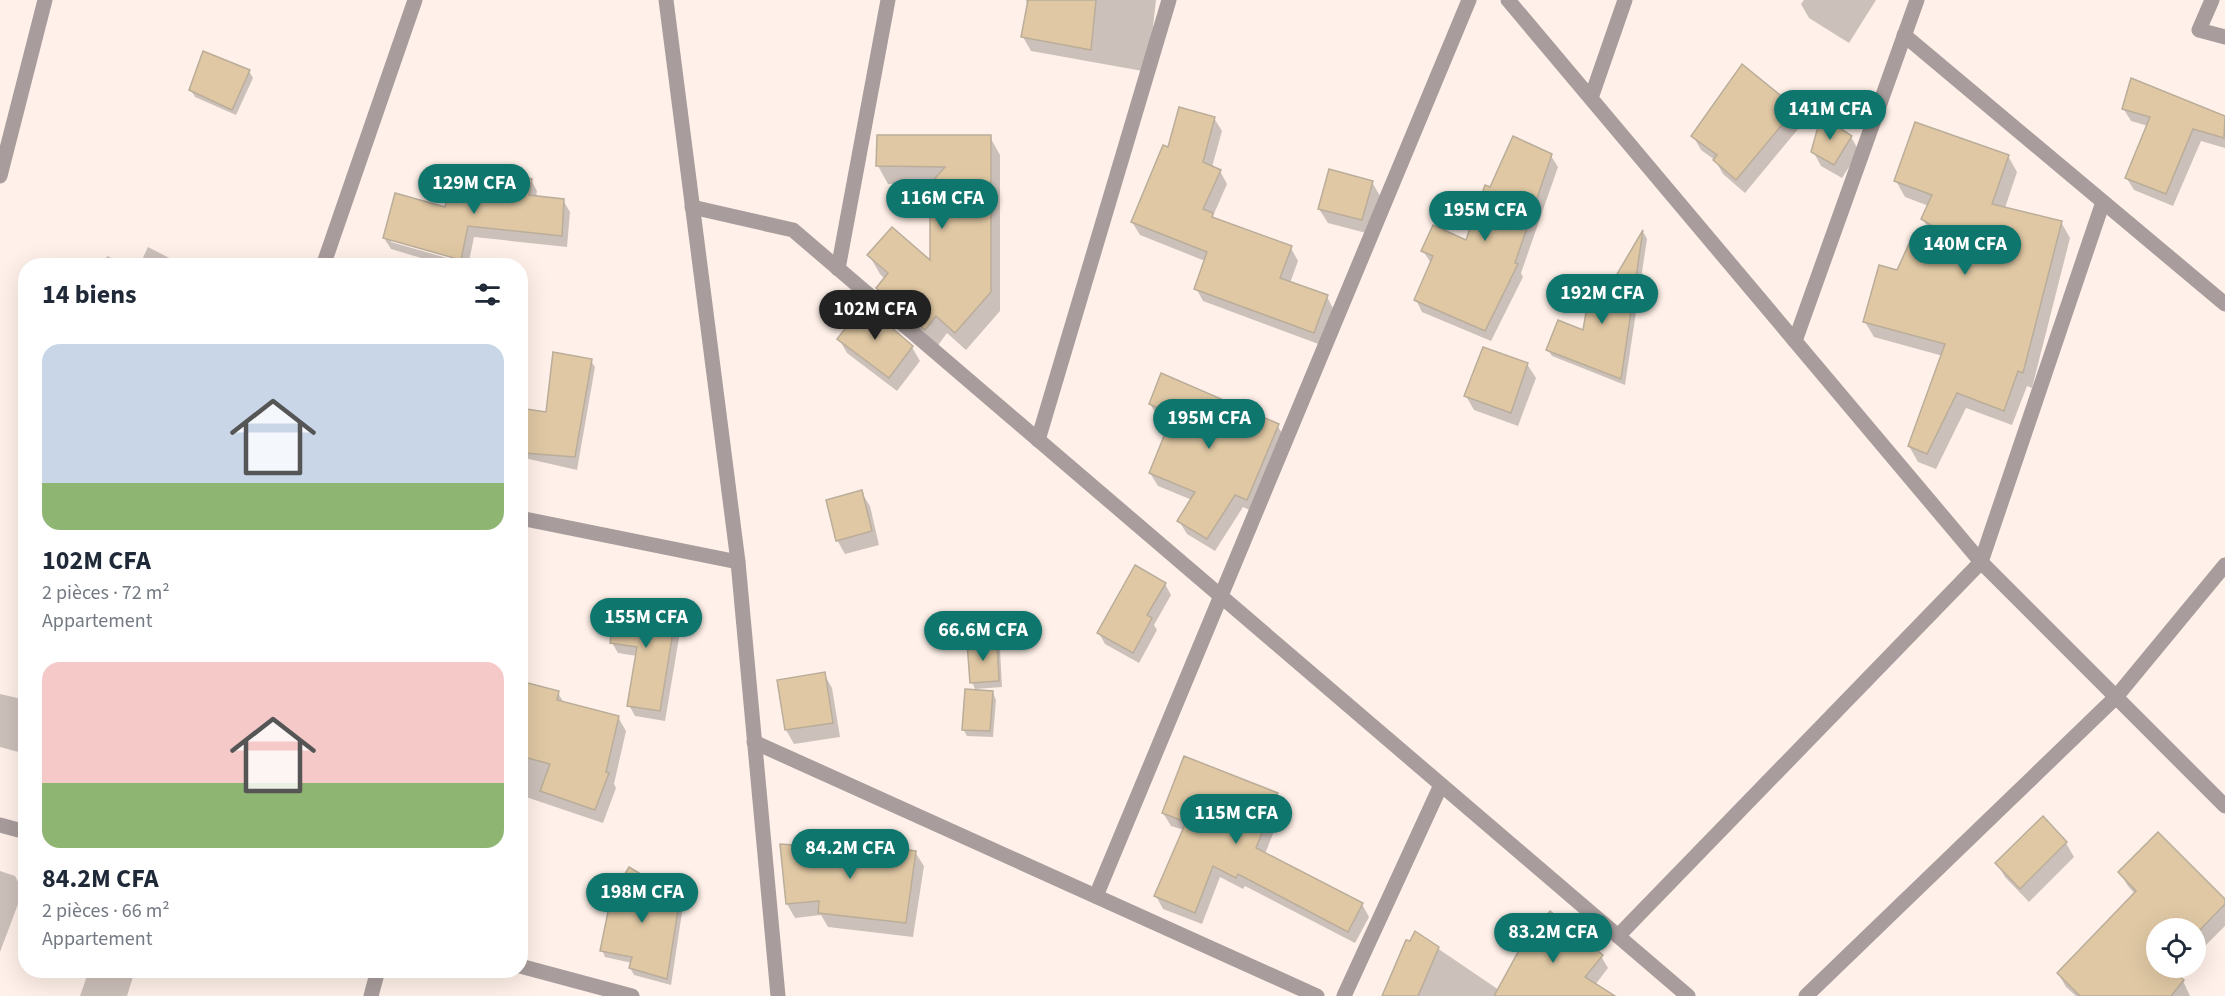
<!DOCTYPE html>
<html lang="fr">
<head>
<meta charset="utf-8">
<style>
  body { margin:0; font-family:"Source Sans 3",sans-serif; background:#f6f6f7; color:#1f2937; height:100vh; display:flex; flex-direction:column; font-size:22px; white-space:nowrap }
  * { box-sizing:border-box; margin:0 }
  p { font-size:20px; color:#747a83 }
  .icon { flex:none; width:33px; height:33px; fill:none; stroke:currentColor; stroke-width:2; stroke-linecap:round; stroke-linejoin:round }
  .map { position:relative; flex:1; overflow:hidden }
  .details { position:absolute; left:18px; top:258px; width:510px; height:720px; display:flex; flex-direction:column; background:#fff; border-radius:24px; box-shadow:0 6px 24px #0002 }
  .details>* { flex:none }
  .fabs { position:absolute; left:2146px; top:918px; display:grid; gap:12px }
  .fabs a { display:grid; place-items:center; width:60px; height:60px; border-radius:50%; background:#fff; box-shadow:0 6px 24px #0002; font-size:30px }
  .price { position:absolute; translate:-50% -51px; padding:0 14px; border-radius:21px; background:#0f766e; color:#fff; font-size:20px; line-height:39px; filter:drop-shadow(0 2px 3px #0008) }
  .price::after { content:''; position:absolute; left:50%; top:36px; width:18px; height:14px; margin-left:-9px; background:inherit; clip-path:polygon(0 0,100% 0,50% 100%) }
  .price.on { background:#222; color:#fff }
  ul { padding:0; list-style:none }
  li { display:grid; align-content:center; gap:12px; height:318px; padding:0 24px }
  li span { display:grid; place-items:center; height:186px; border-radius:18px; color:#555 }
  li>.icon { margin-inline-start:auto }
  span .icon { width:108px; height:108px; fill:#fffc; stroke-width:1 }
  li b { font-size:26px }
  h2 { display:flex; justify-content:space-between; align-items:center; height:72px; padding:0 24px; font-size:26px }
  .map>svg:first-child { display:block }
  .shadow { fill:#0003; fill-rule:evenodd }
  .building { fill:#e0c8a4; stroke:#baad9a; stroke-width:1.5 }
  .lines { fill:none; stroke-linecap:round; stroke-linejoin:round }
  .minor { stroke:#a89d9c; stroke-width:15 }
</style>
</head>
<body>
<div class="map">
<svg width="2225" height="996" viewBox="0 0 2225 996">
  <rect width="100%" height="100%" fill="#fff1e9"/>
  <g class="shadow">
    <path d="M 1026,0 L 1156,0 L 1148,72 L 1031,51 L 1023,37 L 1028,9 Z"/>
    <path d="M 1804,0 L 1876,0 L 1849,43 L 1809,18 L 1801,4 Z"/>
    <path d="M 249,71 L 253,78 L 236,115 L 195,97 L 191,90 Z"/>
    <path d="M 2132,80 L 2225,118 L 2225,148 L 2201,141 L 2173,206 L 2134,190 L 2126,177 L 2148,126 L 2131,121 L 2123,108 Z"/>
    <path d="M 1795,109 L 1803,123 L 1745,193 L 1723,174 L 1715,160 L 1701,150 L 1693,136 Z"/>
    <path d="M 1214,118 L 1222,131 L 1212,167 L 1220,171 L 1227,184 L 1213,216 L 1216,220 L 1291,248 L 1298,261 L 1290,283 L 1327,297 L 1334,310 L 1321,345 L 1203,301 L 1196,288 L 1205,261 L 1140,235 L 1132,222 L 1169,149 Z"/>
    <path d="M 990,137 L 1000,155 L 1000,311 L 966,350 L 947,333 L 936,348 L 888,307 L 878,288 L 885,279 L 880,274 L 869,255 L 931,263 L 932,184 L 888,184 L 878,166 Z"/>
    <path d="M 1851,137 L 1859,151 L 1842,178 L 1821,166 L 1813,151 Z"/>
    <path d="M 1551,156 L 1558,167 L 1521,273 L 1523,277 L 1491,341 L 1422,312 L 1416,300 L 1431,263 L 1423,251 L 1467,242 L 1491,189 Z"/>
    <path d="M 2008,156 L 2017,172 L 2005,208 L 2061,222 L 2070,238 L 2032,388 L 2027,386 L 2012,425 L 1966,408 L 1936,469 L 1918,462 L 1909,446 L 1943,356 L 1874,337 L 1865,322 L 1897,272 L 1941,241 L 1932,235 L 1923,219 L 1929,206 L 1905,197 L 1896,181 Z"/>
    <path d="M 531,180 L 537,191 L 536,197 L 563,200 L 570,212 L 567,247 L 474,237 L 468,266 L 448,266 L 391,249 L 384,238 L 446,209 ZM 391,239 L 468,261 L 468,264 L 391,242 Z"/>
    <path d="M 1372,182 L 1380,196 L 1370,234 L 1328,223 L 1319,209 Z"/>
    <path d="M 1644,233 L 1647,239 L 1625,385 L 1552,356 L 1548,350 L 1584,332 Z"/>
    <path d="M 148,247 L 185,266 L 139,266 Z"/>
    <path d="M 107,256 L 130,266 L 103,266 Z"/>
    <path d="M 839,339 L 912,347 L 920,361 L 897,391 L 847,353 Z"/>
    <path d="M 591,361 L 595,367 L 577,470 L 520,457 L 520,409 L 547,413 Z"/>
    <path d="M 1527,364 L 1536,378 L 1518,426 L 1474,410 L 1466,396 Z"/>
    <path d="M 1150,404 L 1277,425 L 1285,438 L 1254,512 L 1243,507 L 1215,551 L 1187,534 L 1179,521 L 1192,500 L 1158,486 L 1150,473 L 1172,423 L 1158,417 Z"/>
    <path d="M 861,492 L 870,506 L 879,545 L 845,554 L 837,540 Z"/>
    <path d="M 1165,584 L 1171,595 L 1154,625 L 1157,630 L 1139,663 L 1105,644 L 1099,633 Z"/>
    <path d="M 677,604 L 683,614 L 665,721 L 635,716 L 629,705 L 637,656 L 618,653 L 612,643 L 642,611 Z"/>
    <path d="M 996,643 L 1000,649 L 1002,687 L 975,689 L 972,682 Z"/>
    <path d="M 824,674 L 832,688 L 840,737 L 794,744 L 786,730 Z"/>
    <path d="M 558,693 L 564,703 L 618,717 L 626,731 L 614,784 L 616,788 L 603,823 L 520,795 L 520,694 Z"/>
    <path d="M 993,693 L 996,700 L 993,737 L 967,736 L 963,729 Z"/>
    <path d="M 0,694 L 26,700 L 26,754 L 0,747 Z"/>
    <path d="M 1277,794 L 1284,806 L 1265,854 L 1362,904 L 1369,917 L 1355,943 L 1245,886 L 1243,889 L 1220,877 L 1202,924 L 1163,909 L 1156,896 L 1184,830 L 1171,826 L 1163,813 Z"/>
    <path d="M 2043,819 L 2066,843 L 2074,857 L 2029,902 L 2005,877 L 1997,863 Z"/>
    <path d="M 856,852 L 915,852 L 924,866 L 913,937 L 828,927 L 821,915 L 795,918 L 787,904 Z"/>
    <path d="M 0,871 L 15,876 L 23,891 L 0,952 Z"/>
    <path d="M 2120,873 L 2225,901 L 2225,926 L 2196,955 L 2196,928 L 2157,928 L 2157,968 L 2184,968 L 2176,975 L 2183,981 L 2190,996 L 2076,996 L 2066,987 L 2058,973 L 2135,894 L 2128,886 Z"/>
    <path d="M 679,899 L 683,906 L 671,985 L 634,975 L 630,968 L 632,963 L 605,957 L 602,950 Z"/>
    <path d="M 1415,933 L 1499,990 L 1601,956 L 1608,968 L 1595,985 L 1612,996 L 1383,996 Z"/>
    <path d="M 89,970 L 135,970 L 127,996 L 80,996 Z"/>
  </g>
  <g class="building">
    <path d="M 1028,0 L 1096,0 L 1091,50 L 1021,37 Z"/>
    <path d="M 203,51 L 250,70 L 232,110 L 189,90 Z"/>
    <path d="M 1742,64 L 1796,108 L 1736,180 L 1713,160 L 1717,155 L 1691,136 Z"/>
    <path d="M 2131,78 L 2225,116 L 2224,138 L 2193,129 L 2166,194 L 2125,178 L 2150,117 L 2122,109 Z"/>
    <path d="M 1179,107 L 1215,117 L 1203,162 L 1221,170 L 1203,209 L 1213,213 L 1212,217 L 1292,246 L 1280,278 L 1328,295 L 1314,333 L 1194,289 L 1207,252 L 1131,222 L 1163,145 L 1168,147 Z"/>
    <path d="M 1821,116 L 1852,136 L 1834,165 L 1811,152 Z"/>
    <path d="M 1915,122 L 2009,155 L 1992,204 L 2062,221 L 2023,373 L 2018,371 L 2004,411 L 1957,393 L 1927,454 L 1908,446 L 1945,344 L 1863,322 L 1879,265 L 1897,270 L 1914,233 L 1964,246 L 1921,219 L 1932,195 L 1894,181 Z"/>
    <path d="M 877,135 L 991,135 L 991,292 L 955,333 L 936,316 L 925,330 L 876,288 L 888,273 L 867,255 L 892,227 L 930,260 L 930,184 L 945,167 L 876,166 Z"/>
    <path d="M 1513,136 L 1552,154 L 1515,263 L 1518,264 L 1485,331 L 1414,300 L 1433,256 L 1421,251 L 1433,225 L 1466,240 L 1485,185 L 1490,187 Z"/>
    <path d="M 491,166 L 532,179 L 529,195 L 564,199 L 562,236 L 468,226 L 461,260 L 383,238 L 395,193 L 445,207 L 449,188 L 482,195 Z"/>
    <path d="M 1329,169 L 1373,181 L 1362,220 L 1318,209 Z"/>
    <path d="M 1643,230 L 1621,379 L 1546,350 L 1558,320 L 1583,330 L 1588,301 L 1600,303 Z"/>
    <path d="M 864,304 L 913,346 L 889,378 L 837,339 Z"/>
    <path d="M 1483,347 L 1528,363 L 1511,413 L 1464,396 Z"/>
    <path d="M 553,352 L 592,359 L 575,457 L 524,453 L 527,409 L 546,412 Z"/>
    <path d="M 1161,373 L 1279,424 L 1247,500 L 1235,495 L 1207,539 L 1177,521 L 1195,492 L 1149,473 L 1173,414 L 1149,404 Z"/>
    <path d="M 862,490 L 872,531 L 836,541 L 826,500 Z"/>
    <path d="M 1135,565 L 1166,583 L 1147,615 L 1152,618 L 1133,653 L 1097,633 Z"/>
    <path d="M 678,602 L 660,711 L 627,706 L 637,647 L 610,643 L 615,606 L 641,609 L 641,604 Z"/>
    <path d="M 997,641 L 999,681 L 970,683 L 967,643 Z"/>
    <path d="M 825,672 L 833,723 L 785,730 L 777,680 Z"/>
    <path d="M 520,681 L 559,691 L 557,700 L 619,716 L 606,772 L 609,773 L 595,810 L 540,791 L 550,764 L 520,756 Z"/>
    <path d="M 965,689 L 993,691 L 990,731 L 962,730 Z"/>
    <path d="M 1184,756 L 1278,793 L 1256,848 L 1363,903 L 1348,932 L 1238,874 L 1236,878 L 1213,866 L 1195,913 L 1154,896 L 1186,822 L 1162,813 Z"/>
    <path d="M 2043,816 L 2067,842 L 2020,889 L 1995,863 Z"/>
    <path d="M 2158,832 L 2225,899 L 2225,904 L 2196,934 L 2196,928 L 2157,928 L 2157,968 L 2169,968 L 2184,980 L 2171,996 L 2080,996 L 2057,973 L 2136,891 L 2118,872 Z"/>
    <path d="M 780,844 L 855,850 L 858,844 L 916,851 L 906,923 L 818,913 L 819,901 L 786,904 Z"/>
    <path d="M 629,867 L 680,898 L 667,979 L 629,968 L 632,957 L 600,951 L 611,897 Z"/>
    <path d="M 1550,911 L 1603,955 L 1585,977 L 1615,996 L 1494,996 L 1523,943 Z"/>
    <path d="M 1415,931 L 1439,947 L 1418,996 L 1382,996 L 1406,940 L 1410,941 Z"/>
  </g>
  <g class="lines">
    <g class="minor">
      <path d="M 666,0 L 738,562 L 778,996"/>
      <path d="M 1508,0 L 1981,562 L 2225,806"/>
      <path d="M 2212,0 L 2199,30 L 2225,37"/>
      <path d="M 1904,35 L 2225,304"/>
      <path d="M 1591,98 L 1625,0"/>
      <path d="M 0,176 L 45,0"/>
      <path d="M 692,207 L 793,230 L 1688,996"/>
      <path d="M 323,266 L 415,0"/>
      <path d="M 838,269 L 888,0"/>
      <path d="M 1795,341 L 1917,0"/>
      <path d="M 1038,440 L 1169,0"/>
      <path d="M 520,518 L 738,562"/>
      <path d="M 754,742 L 1317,996"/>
      <path d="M 0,825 L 26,832"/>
      <path d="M 1096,896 L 1469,0"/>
      <path d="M 1618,936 L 1981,562 L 2103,202"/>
      <path d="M 520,966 L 632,996"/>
      <path d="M 371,996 L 378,970"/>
      <path d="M 1344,996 L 1441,785"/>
      <path d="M 1806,996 L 2116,697 L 2225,565"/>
    </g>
  </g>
</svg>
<div class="fabs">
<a><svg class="icon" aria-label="locate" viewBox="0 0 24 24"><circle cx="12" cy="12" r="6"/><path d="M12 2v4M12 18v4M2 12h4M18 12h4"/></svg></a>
</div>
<b class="price" style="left:1830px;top:141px">141M CFA</b>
<b class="price" style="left:474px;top:215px">129M CFA</b>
<b class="price" style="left:942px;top:230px">116M CFA</b>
<b class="price" style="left:1485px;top:242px">195M CFA</b>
<b class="price" style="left:1965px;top:276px">140M CFA</b>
<b class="price" style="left:1602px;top:325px">192M CFA</b>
<b class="price on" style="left:875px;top:341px">102M CFA</b>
<b class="price" style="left:1209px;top:450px">195M CFA</b>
<b class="price" style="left:646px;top:649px">155M CFA</b>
<b class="price" style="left:983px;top:662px">66.6M CFA</b>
<b class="price" style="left:1236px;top:845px">115M CFA</b>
<b class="price" style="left:850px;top:880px">84.2M CFA</b>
<b class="price" style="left:642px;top:924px">198M CFA</b>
<b class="price" style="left:1553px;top:964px">83.2M CFA</b>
<section class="details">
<h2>14 biens<svg class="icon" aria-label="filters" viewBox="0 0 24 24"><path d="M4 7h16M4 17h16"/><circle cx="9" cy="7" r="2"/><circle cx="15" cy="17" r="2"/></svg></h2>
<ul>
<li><span style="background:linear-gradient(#c9d6e8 75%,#8fb573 0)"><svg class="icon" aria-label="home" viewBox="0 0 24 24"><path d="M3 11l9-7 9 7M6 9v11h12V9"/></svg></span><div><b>102M CFA</b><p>2 pièces · 72 m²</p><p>Appartement</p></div></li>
<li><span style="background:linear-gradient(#f6c9c9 65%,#8fb573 0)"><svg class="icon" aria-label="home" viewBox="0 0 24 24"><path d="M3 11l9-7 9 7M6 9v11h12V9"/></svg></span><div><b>84.2M CFA</b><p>2 pièces · 66 m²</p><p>Appartement</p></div></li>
</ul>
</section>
</div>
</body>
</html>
